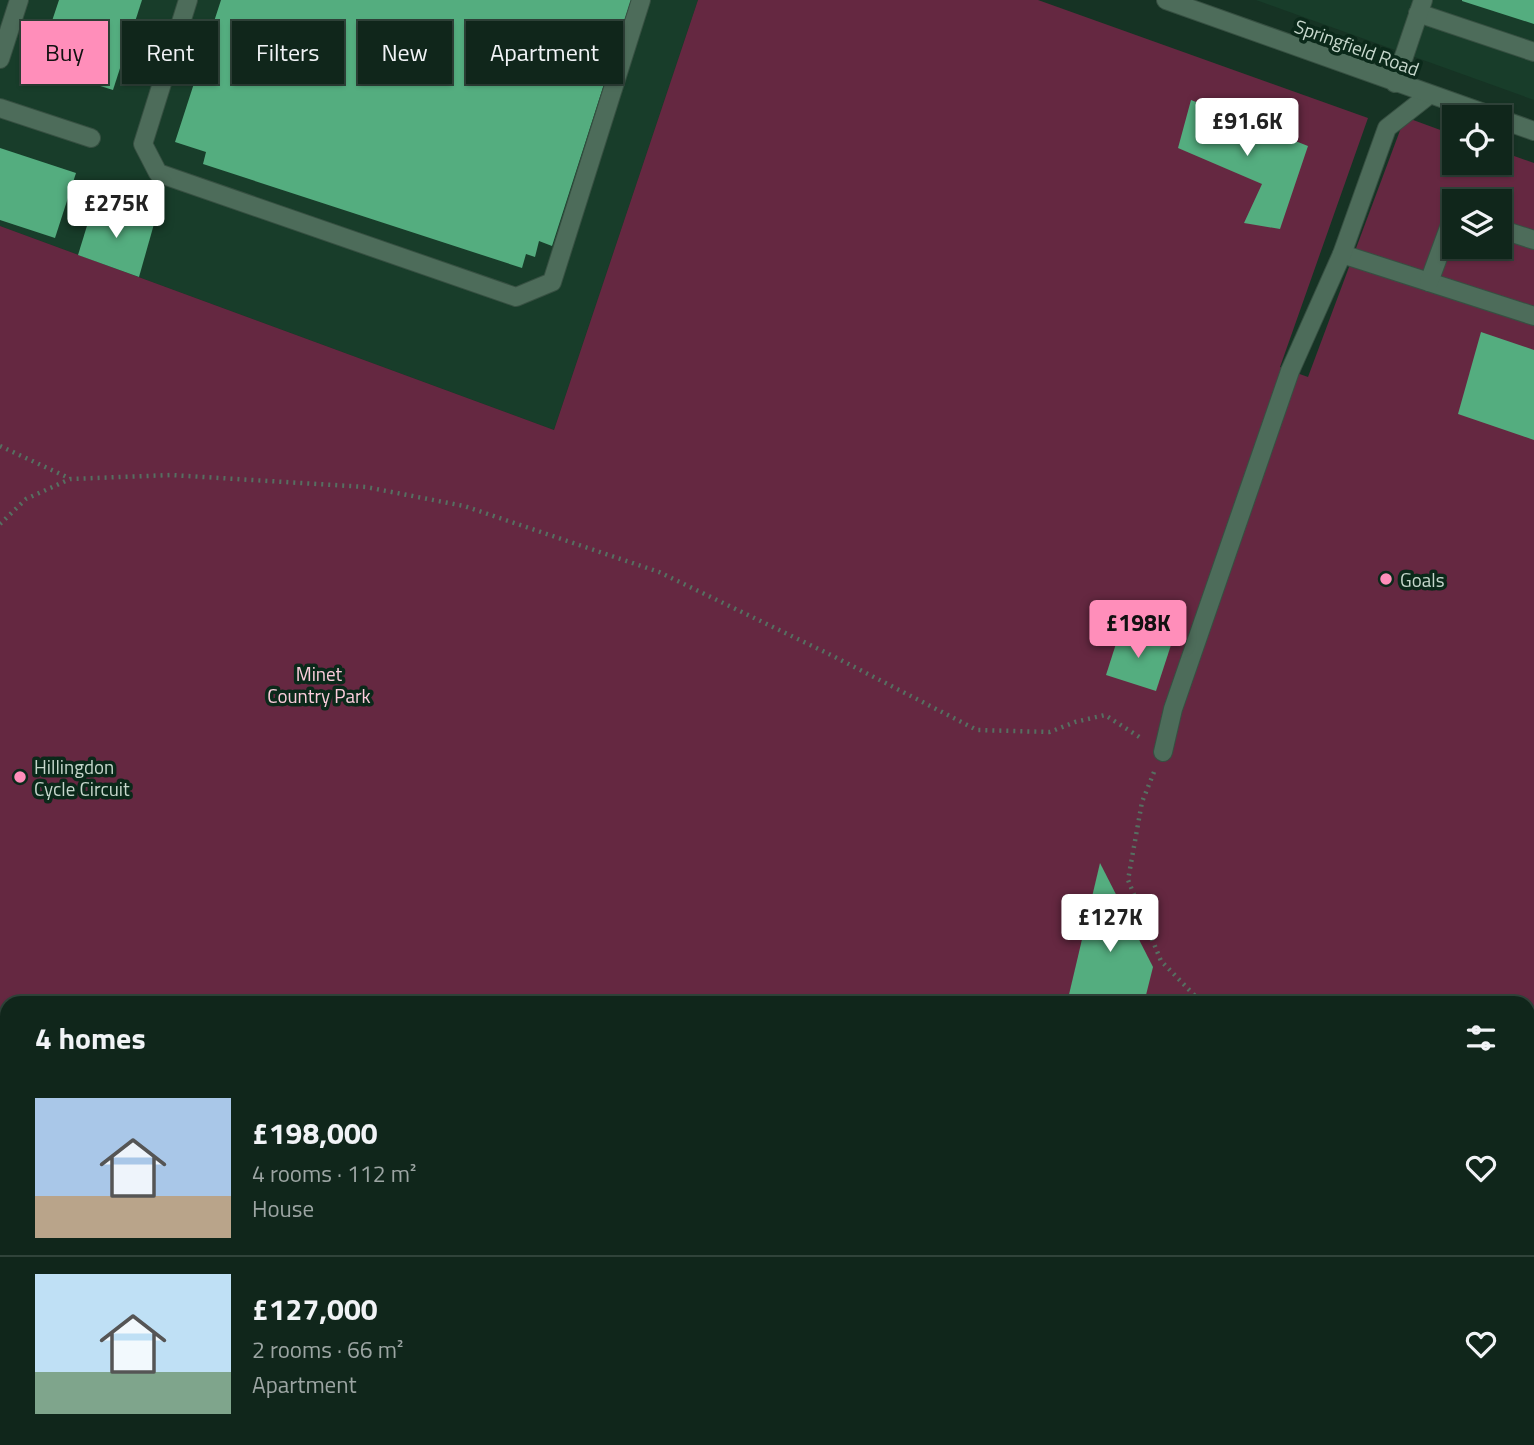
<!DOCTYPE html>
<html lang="en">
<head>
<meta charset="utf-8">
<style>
  body { margin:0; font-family:"Titillium Web",sans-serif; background:#192e24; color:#f1f3f6; height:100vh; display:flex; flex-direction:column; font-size:26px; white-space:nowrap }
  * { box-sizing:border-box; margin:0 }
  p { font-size:23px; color:#9ca5a3 }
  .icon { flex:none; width:38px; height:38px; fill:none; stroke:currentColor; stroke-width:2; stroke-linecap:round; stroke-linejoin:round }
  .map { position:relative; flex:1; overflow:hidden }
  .side { position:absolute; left:0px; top:996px; width:1535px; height:450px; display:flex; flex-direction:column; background:#10261b; border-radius:21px 21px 0 0; box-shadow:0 2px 5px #0004,0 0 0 2px #30433a }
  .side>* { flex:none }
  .top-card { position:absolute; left:21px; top:21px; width:700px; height:63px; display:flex; gap:14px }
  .tools { position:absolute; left:1442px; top:105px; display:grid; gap:14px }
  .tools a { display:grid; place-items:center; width:70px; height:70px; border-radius:0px; background:#10261b; box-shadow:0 2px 5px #0004,0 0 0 2px #30433a; font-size:35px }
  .price { position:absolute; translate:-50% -60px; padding:0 16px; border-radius:7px; background:#fff; color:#222; font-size:23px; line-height:46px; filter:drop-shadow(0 2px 4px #0008) }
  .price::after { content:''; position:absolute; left:50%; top:42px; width:21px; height:16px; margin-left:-10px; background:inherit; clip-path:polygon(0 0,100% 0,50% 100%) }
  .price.current { background:#ff8eba; color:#111 }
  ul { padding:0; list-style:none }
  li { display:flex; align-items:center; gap:21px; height:175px; padding:0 35px }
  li+li { border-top:2px solid #30433a }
  li span { display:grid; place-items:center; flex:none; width:196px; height:140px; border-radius:0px; color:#555 }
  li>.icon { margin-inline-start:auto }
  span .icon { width:84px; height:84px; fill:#fffc; stroke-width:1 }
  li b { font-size:30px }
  h2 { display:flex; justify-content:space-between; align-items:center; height:84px; padding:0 35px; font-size:30px }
  .chip { padding:0 24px; border-radius:0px; background:#10261b; box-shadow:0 2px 5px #0004,0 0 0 2px #30433a; font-size:24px; line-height:63px }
  .chip.current { background:#ff8eba; color:#111 }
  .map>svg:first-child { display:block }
  .built { fill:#183d2a }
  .green { fill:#652841; fill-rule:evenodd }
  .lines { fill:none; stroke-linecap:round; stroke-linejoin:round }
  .stream { stroke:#954766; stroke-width:10 }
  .building { fill:#54ad7f }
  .lane-casing { stroke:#375042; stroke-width:20 }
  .street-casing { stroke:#375042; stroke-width:20 }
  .path { stroke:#566f61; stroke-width:4.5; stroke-dasharray:2 5; stroke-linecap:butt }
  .lane { stroke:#4d6c5a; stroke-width:18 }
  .street { stroke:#4d6c5a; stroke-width:18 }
  .poi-dot { fill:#ff8eba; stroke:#0b291a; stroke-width:2.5 }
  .labels { text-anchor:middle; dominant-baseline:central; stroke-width:7; stroke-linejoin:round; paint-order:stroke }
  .street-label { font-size:19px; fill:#c6d7cc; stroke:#0b291a }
  .poi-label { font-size:19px; fill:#c6d7cc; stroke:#0b291a; text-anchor:start }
  .park-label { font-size:19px; fill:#fccddc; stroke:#0b291a }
</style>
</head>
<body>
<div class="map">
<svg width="1534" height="1445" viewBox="0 0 1534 1445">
  <rect width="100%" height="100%" fill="#163324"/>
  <g class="built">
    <path d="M 0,0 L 698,0 L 554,430 L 0,226 Z"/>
    <path d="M 1256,0 L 1534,0 L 1534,100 Z"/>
  </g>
  <path class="green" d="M 698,0 L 1038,0 L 1368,118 L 1280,367 L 1308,377 L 1405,117 L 1454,135 L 1454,163 L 1500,163 L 1500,151 L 1534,163 L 1534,1445 L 95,1445 L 80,1439 L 1528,1438 L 1528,1003 L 7,1003 L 7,1408 L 0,1405 L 0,226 L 554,430 ZM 1454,201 L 1500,201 L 1500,247 L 1454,247 Z"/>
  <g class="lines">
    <g class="stream">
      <path d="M 0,1300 L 7,1302"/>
      <path d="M 432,1438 L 452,1445"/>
    </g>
  </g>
  <g class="building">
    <path d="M 59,0 L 142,0 L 113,90 L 37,66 Z"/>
    <path d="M 221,0 L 631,0 L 552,246 L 539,241 L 535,257 L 526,254 L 522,268 L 203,164 L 206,152 L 175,142 Z"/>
    <path d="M 1462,0 L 1534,0 L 1534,24 L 1462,1 Z"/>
    <path d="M 1191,100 L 1308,146 L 1280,229 L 1244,223 L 1262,184 L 1178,148 Z"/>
    <path d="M 0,148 L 76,173 L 55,238 L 0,220 Z"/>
    <path d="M 94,203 L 154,224 L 139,277 L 78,255 Z"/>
    <path d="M 1481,332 L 1534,350 L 1534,440 L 1458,414 Z"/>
    <path d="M 1121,628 L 1171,645 L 1156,691 L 1106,675 Z"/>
    <path d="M 1100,863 L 1153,967 L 1144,1003 L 1067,1003 Z"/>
  </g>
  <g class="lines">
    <g class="lane-casing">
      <g id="lane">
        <path d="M 188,0 L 143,144 L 158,173 L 516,297 L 552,282 L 641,0"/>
        <path d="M 1418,13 L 1534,52"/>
        <path d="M 0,59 L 19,0"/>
        <path d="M 1395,83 L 1423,0"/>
        <path d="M 0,108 L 91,138"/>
        <path d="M 1500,229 L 1534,240"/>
        <path d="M 1342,254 L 1534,316"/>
        <path d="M 1429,282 L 1454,214"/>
        <path d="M 1163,752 L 1173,709 L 1290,371 L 1342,254 L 1387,128 L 1429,95"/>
      </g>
    </g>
    <g class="street-casing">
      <g id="street">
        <path d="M 1166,0 L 1495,117"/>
        <path d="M 1500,119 L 1534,131"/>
      </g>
    </g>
    <g class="path">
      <path d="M 0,446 L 69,478"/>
      <path d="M 0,524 L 26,499 L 70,479 L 171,475 L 366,487 L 464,506 L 659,572 L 833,656 L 977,730 L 1050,732 L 1075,722 L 1105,715 L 1141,738"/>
      <path d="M 1154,772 L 1142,802 L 1128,880 L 1161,961 L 1202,1003"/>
      <path d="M 0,1060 L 7,1062"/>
      <path d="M 1528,1157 L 1534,1161"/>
      <path d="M 885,1438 L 906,1445"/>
    </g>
    <use href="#lane" class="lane"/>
    <use href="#street" class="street"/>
  </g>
  <g class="poi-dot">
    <circle cx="1386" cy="579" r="7"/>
    <circle cx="20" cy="777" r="7"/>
  </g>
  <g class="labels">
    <g class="street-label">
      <text transform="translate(1357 47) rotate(20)">Springfield Road</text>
    </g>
    <g class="poi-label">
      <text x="1400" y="579">Goals</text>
      <text x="34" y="766">Hillingdon<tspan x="34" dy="22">Cycle Circuit</tspan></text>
    </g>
    <g class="park-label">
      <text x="319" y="673">Minet<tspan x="319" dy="22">Country Park</tspan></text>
    </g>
  </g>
</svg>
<div class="tools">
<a><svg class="icon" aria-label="locate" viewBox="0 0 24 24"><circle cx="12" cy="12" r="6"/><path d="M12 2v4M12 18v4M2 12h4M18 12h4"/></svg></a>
<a><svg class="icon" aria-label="layers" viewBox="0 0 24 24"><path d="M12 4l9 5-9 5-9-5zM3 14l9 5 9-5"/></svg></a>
</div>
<b class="price" style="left:1247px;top:158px">£91.6K</b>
<b class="price" style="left:116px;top:240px">£275K</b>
<b class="price current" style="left:1138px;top:660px">£198K</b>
<b class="price" style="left:1110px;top:954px">£127K</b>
<div class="top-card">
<a class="chip current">Buy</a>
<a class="chip">Rent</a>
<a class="chip">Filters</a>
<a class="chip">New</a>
<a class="chip">Apartment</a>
</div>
<section class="side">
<h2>4 homes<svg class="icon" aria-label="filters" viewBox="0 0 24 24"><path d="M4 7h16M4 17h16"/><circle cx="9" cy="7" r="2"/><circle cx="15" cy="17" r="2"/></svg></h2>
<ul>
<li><span style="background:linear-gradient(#a9c7e8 70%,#b9a48a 0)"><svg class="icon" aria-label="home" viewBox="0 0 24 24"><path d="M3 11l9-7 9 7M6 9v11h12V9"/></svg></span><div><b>£198,000</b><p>4 rooms · 112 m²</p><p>House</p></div><svg class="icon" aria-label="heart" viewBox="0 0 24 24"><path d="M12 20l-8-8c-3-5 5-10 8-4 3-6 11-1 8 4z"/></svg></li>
<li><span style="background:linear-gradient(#bfe0f5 70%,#7fa58c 0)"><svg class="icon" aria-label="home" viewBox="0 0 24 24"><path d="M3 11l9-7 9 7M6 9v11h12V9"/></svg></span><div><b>£127,000</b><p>2 rooms · 66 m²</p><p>Apartment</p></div><svg class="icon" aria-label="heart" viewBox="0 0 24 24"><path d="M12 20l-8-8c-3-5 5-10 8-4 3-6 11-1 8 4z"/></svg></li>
</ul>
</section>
</div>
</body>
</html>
